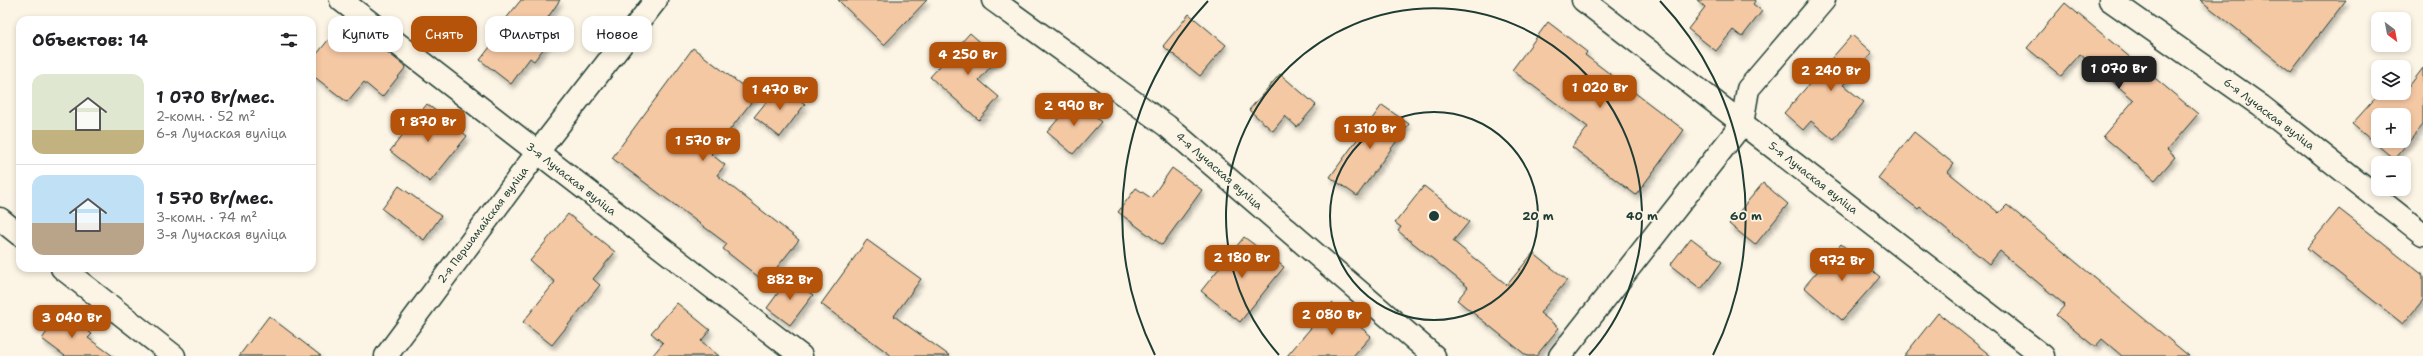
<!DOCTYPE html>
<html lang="ru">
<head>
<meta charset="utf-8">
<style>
  body { margin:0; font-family:"Shantell Sans",sans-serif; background:#f6f6f6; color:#202124; height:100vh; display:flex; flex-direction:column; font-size:15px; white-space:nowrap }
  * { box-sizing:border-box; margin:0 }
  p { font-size:13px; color:#757577 }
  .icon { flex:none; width:22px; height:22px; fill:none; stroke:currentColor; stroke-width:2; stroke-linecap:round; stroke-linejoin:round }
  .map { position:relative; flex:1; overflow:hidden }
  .sheet { position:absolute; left:16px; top:16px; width:300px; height:256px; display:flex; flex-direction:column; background:#fff; border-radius:12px; box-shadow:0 2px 6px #0003 }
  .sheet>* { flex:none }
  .guide { position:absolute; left:328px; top:16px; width:380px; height:36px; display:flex; gap:8px }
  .needle { width:26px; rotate:148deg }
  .buttons { position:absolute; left:2371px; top:12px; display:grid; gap:8px }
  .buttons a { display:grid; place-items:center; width:40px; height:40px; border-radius:8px; background:#fff; box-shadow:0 2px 6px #0003; font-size:20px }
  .price { position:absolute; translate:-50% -34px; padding:0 9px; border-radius:8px; background:#b45309; color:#fff; font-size:13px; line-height:26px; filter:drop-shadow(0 1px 2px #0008) }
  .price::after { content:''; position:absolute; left:50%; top:24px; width:12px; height:9px; margin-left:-6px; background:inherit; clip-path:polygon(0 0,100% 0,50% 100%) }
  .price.current { background:#222; color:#fff }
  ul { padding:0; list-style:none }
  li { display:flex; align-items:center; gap:12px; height:100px; padding:0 16px }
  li+li { border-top:1px solid #e0e0e0 }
  li span { display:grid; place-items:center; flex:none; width:112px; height:80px; border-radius:12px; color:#555 }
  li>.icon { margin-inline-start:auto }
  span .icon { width:48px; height:48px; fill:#fffc; stroke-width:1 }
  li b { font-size:17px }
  h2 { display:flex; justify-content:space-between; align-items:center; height:48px; padding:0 16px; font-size:17px }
  .tag { padding:0 14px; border-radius:12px; background:#fff; box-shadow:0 2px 6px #0003; font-size:14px; line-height:36px }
  .tag.current { background:#b45309; color:#fff }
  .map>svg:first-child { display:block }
  .building { fill:#f5c8a4; stroke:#1f3d34; fill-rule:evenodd; filter:url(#shadow) }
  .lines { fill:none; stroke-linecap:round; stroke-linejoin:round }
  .minor-casing { stroke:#1f3d34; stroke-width:25 }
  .minor { stroke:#fcf5e5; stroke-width:22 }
  .ring { fill:none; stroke:#1f3d34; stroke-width:2 }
  .labels { text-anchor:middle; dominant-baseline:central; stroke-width:3.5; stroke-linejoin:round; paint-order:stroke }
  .street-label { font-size:11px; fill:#1f3d34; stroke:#fcf5e5 }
  .centre { fill:#1f3d34; stroke:#fcf5e5; stroke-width:2 }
  .ring-label { font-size:12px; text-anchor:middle; font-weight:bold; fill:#1f3d34; stroke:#fcf5e5; stroke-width:3.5; stroke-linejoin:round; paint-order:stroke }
</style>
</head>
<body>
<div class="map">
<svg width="2423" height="356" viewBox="0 0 2423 356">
  <defs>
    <filter id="shadow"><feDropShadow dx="2.5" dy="4.5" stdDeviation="2" flood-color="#0004"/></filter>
  </defs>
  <rect width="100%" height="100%" fill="#fcf5e5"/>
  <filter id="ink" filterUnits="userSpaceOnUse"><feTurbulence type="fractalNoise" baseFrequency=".025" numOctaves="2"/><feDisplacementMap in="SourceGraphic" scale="8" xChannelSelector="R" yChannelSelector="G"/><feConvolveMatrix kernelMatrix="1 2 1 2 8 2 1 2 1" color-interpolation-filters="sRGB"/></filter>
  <g filter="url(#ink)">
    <g class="building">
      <path d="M 521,0 L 560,0 L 539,30 L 551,39 L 534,61 L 530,58 L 511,84 L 480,60 L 500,34 L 496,31 Z"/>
      <path d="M 838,0 L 927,0 L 884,45 Z"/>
      <path d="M 1697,0 L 1756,0 L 1753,4 L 1762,11 L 1742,37 L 1733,30 L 1716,51 L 1688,29 L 1705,7 Z"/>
      <path d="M 2200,0 L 2346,0 L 2291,72 Z"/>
      <path d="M 2065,3 L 2198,114 L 2167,150 L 2175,157 L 2155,180 L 2103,136 L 2134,100 L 2080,54 L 2061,76 L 2027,48 Z"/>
      <path d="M 1189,14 L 1226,45 L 1200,76 L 1163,46 Z"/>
      <path d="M 1548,22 L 1587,52 L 1585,55 L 1684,130 L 1636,195 L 1572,147 L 1588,127 L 1512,70 Z"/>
      <path d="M 338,28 L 354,41 L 361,31 L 406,67 L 382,97 L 364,82 L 347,102 L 312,75 L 312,60 Z"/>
      <path d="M 970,33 L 998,58 L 979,80 L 999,97 L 979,120 L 930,77 Z"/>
      <path d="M 1852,35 L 1872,53 L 1843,85 L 1864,102 L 1834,140 L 1811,121 L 1803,130 L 1784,113 Z"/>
      <path d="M 693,48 L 756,96 L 711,154 L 725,165 L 717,175 L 799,240 L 765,282 L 723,249 L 727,244 L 612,158 Z"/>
      <path d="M 2423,68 L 2423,125 L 2394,159 L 2352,124 L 2380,93 L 2404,93 ZM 2378,115 L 2404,115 L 2404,141 L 2378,141 Z"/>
      <path d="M 1280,74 L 1316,105 L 1297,127 L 1285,116 L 1273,131 L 1249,110 Z"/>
      <path d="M 780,85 L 805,104 L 780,137 L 754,117 Z"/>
      <path d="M 1075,100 L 1101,122 L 1073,154 L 1047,132 Z"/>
      <path d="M 427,104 L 467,136 L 430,182 L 390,151 Z"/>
      <path d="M 1382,105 L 1409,124 L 1357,196 L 1330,177 Z"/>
      <path d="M 1914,132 L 1954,164 L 1948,172 L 1999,213 L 2007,205 L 2189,356 L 2122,356 L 2102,339 L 2095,347 L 2056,315 L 2065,305 L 2000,251 L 1989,264 L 1920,207 L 1918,209 L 1878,178 Z"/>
      <path d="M 1172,168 L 1202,190 L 1162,245 L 1118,212 L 1136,188 L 1151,198 Z"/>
      <path d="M 1763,183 L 1788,204 L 1755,245 L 1729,224 Z"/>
      <path d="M 399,186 L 441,216 L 424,240 L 382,209 Z"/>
      <path d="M 1424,186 L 1469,222 L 1453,241 L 1507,285 L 1533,253 L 1567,280 L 1540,313 L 1559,328 L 1536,356 L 1527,356 L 1457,300 L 1468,287 L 1398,231 L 1401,227 L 1395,223 Z"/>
      <path d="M 2339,209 L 2423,275 L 2423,300 L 2403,324 L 2307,248 Z"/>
      <path d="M 568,214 L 615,252 L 593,279 L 600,285 L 552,345 L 523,322 L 555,282 L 530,261 Z"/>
      <path d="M 1244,237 L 1284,267 L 1240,322 L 1201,291 Z"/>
      <path d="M 1691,238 L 1722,262 L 1701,289 L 1670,265 Z"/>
      <path d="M 867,240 L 921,279 L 894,316 L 950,356 L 892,356 L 821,304 Z"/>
      <path d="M 1841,244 L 1880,277 L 1842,320 L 1804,287 Z"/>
      <path d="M 789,278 L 813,295 L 790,325 L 767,308 Z"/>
      <path d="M 677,303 L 710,330 L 701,341 L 719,356 L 652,356 L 663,343 L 651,333 Z"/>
      <path d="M 1332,303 L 1371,336 L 1353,356 L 1287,356 Z"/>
      <path d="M 61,312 L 92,334 L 88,338 L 113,356 L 65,356 L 42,339 Z"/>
      <path d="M 1938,313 L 1991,356 L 1904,356 Z"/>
      <path d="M 269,316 L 321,356 L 239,356 Z"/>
    </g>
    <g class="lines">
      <g class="minor-casing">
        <g id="minor">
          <path d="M 341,0 L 801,356"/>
          <path d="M 993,0 L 1167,126 L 1434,356"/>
          <path d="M 1583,0 L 2043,356"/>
          <path d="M 2110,0 L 2261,106 L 2423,234"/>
          <path d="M 0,219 L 20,235"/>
          <path d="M 62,268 L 174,356"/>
          <path d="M 386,356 L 537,153 L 656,0"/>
          <path d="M 1560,356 L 1742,124 L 1748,89 L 1824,0"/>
        </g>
      </g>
      <use href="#minor" class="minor"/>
    </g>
  </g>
  <g class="ring">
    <circle cx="1434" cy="216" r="104"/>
    <path d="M1279 355A208 208 0 1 1 1589 355"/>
    <path d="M1155 355A312 312 0 0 1 1208 1M1660 1A312 312 0 0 1 1713 355"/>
  </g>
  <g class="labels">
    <g class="street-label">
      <text transform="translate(2269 114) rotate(37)">6-я Лучаская вуліца</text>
      <text transform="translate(1219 171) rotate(41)">4-я Лучаская вуліца</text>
      <text transform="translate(1813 178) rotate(38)">5-я Лучаская вуліца</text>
      <text transform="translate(571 179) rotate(38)">3-я Лучаская вуліца</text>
      <text transform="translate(483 225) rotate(-53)">2-я Першамайская вуліца</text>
    </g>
  </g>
  <circle cx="1434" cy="216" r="6" class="centre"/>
  <g class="ring-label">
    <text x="1538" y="220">20 m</text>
    <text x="1642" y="220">40 m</text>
    <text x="1746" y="220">60 m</text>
  </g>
</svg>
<div class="buttons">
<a><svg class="needle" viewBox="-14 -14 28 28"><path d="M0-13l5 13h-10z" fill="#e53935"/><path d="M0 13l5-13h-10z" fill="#757577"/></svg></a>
<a><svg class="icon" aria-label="layers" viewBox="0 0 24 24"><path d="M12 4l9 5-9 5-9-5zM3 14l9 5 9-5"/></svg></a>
<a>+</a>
<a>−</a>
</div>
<b class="price" style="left:968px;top:76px">4 250 Br</b>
<b class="price current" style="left:2119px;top:90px">1 070 Br</b>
<b class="price" style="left:1831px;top:92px">2 240 Br</b>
<b class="price" style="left:1600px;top:109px">1 020 Br</b>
<b class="price" style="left:780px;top:111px">1 470 Br</b>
<b class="price" style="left:1074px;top:127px">2 990 Br</b>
<b class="price" style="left:428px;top:143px">1 870 Br</b>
<b class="price" style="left:1370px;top:150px">1 310 Br</b>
<b class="price" style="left:703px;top:162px">1 570 Br</b>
<b class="price" style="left:1242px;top:279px">2 180 Br</b>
<b class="price" style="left:1842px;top:282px">972 Br</b>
<b class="price" style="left:790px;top:301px">882 Br</b>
<b class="price" style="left:1332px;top:336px">2 080 Br</b>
<b class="price" style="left:72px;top:339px">3 040 Br</b>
<div class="guide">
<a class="tag">Купить</a>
<a class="tag current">Снять</a>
<a class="tag">Фильтры</a>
<a class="tag">Новое</a>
</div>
<section class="sheet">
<h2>Объектов: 14<svg class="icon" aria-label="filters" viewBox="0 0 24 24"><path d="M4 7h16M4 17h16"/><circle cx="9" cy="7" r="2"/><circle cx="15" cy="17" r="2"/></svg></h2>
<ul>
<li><span style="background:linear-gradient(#dfe7d0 70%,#c2b280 0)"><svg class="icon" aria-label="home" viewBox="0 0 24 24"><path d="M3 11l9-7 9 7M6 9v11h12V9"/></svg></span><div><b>1 070 Br/мес.</b><p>2-комн. · 52 m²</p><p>6-я Лучаская вуліца</p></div></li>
<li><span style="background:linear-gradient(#bfe0f5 60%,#b9a48a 0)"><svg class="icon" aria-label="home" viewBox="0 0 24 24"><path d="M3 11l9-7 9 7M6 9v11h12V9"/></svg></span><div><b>1 570 Br/мес.</b><p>3-комн. · 74 m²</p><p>3-я Лучаская вуліца</p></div></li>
</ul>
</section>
</div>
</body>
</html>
